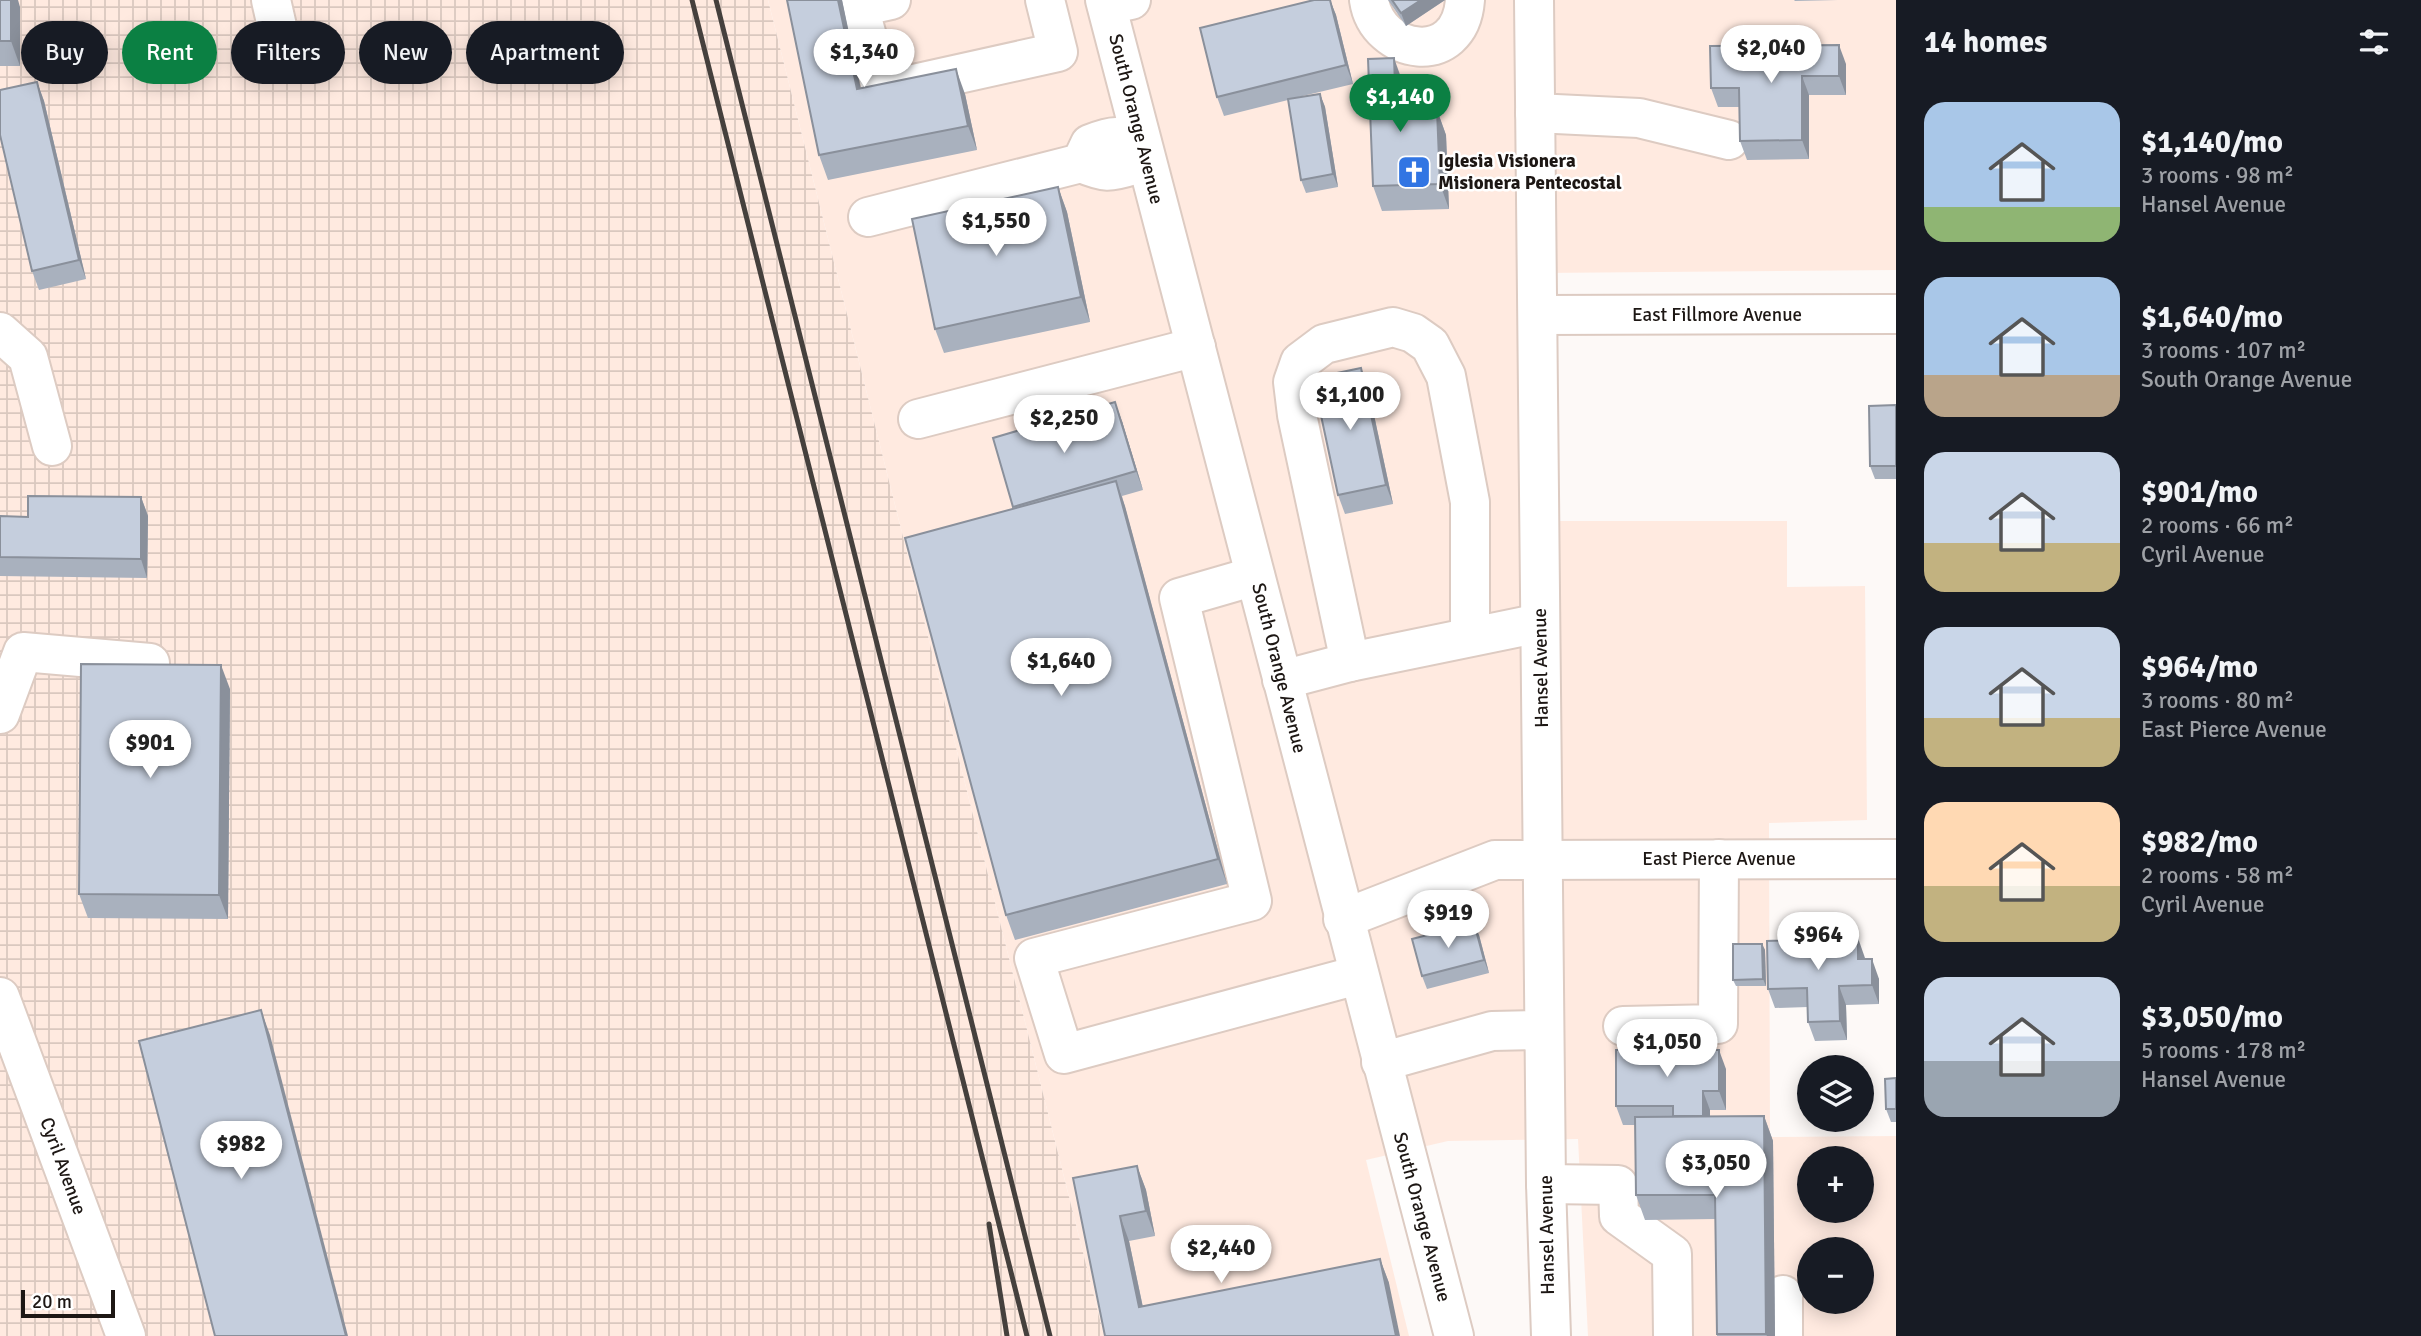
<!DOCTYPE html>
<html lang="en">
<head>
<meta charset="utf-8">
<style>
  body { margin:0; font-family:Signika,sans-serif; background:#242831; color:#f1f3f6; height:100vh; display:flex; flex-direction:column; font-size:26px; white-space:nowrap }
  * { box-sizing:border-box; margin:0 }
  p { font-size:23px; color:#9ea1a6 }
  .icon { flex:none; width:38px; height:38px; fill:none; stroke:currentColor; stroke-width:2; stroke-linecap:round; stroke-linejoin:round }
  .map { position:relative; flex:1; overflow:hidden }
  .side { display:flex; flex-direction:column; background:#171b24; width:525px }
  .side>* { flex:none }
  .banner { position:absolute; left:21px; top:21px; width:665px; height:63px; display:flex; gap:14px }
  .fabs { position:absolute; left:1797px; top:1055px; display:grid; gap:14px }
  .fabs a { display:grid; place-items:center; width:77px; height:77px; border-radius:50%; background:#171b24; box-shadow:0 4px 18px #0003; font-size:35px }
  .scale { position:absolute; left:21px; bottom:18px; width:94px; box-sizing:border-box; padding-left:7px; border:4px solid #1d1714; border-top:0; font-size:19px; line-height:24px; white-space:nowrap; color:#1d1714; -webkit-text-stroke:5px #fff; paint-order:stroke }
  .price { position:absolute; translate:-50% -60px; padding:0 16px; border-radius:24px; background:#fff; color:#222; font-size:23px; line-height:46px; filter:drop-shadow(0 2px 4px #0008) }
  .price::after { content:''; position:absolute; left:50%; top:42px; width:21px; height:16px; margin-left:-10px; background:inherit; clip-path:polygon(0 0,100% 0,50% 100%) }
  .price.selected { background:#0b8043; color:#fff }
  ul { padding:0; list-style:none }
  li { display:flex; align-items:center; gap:21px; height:175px; padding:0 28px }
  li span { display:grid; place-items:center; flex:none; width:196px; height:140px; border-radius:21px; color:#555 }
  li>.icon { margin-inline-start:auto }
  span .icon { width:84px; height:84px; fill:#fffc; stroke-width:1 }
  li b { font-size:30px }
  h2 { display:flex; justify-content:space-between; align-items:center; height:84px; padding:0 28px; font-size:30px }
  .pill { padding:0 24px; border-radius:32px; background:#171b24; box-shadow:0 4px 18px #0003; font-size:24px; line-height:63px }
  .pill.selected { background:#0b8043; color:#fff }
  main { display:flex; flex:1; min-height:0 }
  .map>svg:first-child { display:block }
  .built { fill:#ffeae0; fill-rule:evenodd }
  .industrial { fill:url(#industrial-grid) }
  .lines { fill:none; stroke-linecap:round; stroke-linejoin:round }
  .minor-casing { stroke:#ddcbc2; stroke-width:42 }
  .major-casing { stroke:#ddcbc2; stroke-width:42 }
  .minor { stroke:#fff; stroke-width:38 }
  .major { stroke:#fff; stroke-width:38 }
  .rail { stroke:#45403d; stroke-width:5 }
  .wall { fill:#a9b1be }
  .shaded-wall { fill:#8a909b }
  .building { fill:#c5cedd; stroke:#8a909b; stroke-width:2 }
  .labels { text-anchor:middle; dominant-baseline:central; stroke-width:5; stroke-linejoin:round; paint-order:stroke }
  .street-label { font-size:19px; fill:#1d1714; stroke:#fff }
  .poi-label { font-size:19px; font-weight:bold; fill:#1d1714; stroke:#fff; text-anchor:start }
</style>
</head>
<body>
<main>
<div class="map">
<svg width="1896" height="1336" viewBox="0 0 1896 1336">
  <defs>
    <pattern id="industrial-grid" width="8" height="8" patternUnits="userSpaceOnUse" patternTransform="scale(1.75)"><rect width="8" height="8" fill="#ffeae0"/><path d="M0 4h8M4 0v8" fill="none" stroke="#dac8bf"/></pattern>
  </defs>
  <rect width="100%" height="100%" fill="#fdf9f7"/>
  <path class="built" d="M 768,0 L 1896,0 L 1896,270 L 1540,273 L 1541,521 L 1787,521 L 1787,587 L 1865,586 L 1867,820 L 1769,823 L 1770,1137 L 1896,1136 L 1896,1336 L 1588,1336 L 1578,1139 L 1448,1141 L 1366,1160 L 1409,1336 L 1104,1336 ZM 1810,1158 L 1862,1158 L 1862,1211 L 1810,1211 ZM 1810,1250 L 1862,1250 L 1862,1302 L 1810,1302 Z"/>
  <path class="industrial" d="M 0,0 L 768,0 L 1104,1336 L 0,1336 Z"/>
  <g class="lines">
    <g class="minor-casing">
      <g id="minor">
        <path d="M 271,0 L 281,44"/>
        <path d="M 891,0 L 859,7 L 882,91 L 1058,52 L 1045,0"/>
        <path d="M 1369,0 C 1377,55 1460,69 1465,0"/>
        <path d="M 1107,5 L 1131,0"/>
        <path d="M 1535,113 L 1639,118 L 1729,140"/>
        <path d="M 868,217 L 1081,163 C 1105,173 1109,173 1134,165 L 1142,144 C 1121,134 1112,135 1090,144 L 1081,163"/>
        <path d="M 1538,315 L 1896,314"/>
        <path d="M 0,332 L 28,357 L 52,446"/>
        <path d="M 918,419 L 1196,347"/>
        <path d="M 1255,576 L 1179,598 L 1252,901 L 1034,958 L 1064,1054 L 1358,975"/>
        <path d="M 1350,662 L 1297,415 L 1293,382 L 1300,362 L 1324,344 L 1393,327 L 1413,333 L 1430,345 L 1446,376 L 1470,502 L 1470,636"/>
        <path d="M 1282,680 L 1350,662 L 1540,623"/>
        <path d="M 0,714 L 23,652 L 150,663"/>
        <path d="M 1343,919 L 1495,860 L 1896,859"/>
        <path d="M 0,997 L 126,1336"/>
        <path d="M 1623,1026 L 1718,1024 L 1719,859"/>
        <path d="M 1381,1062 L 1492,1031 L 1544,1030"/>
        <path d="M 1546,1184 L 1618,1185 L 1619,1216 L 1672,1254 L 1673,1336"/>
        <path d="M 1783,1336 L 1783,1295"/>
      </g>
    </g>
    <g class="major-casing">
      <g id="major">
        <path d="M 1105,0 L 1454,1336"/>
        <path d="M 1534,0 L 1546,1184 L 1551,1336"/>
      </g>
    </g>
    <use href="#minor" class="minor"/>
    <use href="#major" class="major"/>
    <g class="rail">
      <path d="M 692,0 L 1027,1336"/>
      <path d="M 716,0 L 1050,1336"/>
      <path d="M 989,1224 L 1007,1336"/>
    </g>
  </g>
  <g class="wall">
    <path d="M 0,0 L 20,7 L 20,66 L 0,66 Z"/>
    <path d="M 787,0 L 842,0 L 860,88 L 965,94 L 977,150 L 828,180 L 819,155 Z"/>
    <path d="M 1330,0 L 1336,15 L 1353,84 L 1290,99 L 1320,94 L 1325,107 L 1338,187 L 1306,193 L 1301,180 L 1288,100 L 1224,116 L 1217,97 Z"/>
    <path d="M 1388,0 L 1445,0 L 1406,26 Z"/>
    <path d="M 1794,0 L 1838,0 L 1795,1 Z"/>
    <path d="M 1846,64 L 1846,95 L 1809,95 L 1809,159 L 1747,160 L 1740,141 L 1739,107 L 1718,107 L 1711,88 Z"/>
    <path d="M 37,82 L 44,101 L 86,279 L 39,290 L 32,271 Z"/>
    <path d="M 1403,83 L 1404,111 L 1437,110 L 1446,135 L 1449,209 L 1382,211 L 1373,186 Z"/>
    <path d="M 1058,187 L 1067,212 L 1090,322 L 944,353 L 935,329 Z"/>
    <path d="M 1361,368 L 1368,387 L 1393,504 L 1345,514 L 1338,495 Z"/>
    <path d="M 1896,405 L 1896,479 L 1875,479 L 1870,466 Z"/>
    <path d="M 1122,421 L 1143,490 L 1122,496 L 1227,884 L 1015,940 L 1006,915 L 1014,509 L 993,438 Z"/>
    <path d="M 141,497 L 148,516 L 147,578 L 0,576 L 0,516 L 28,517 Z"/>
    <path d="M 230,689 L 228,919 L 88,918 L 79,894 Z"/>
    <path d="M 1479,935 L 1489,973 L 1427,989 L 1422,976 Z"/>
    <path d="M 1762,944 L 1765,950 L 1766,986 L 1736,986 L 1733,980 Z"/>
    <path d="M 1865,958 L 1865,959 L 1879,979 L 1879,1004 L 1846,1005 L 1847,1040 L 1815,1041 L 1808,1022 L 1808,1007 L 1775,1008 L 1768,989 Z"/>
    <path d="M 1726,1069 L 1726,1110 L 1710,1110 L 1710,1116 L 1764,1116 L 1773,1141 L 1775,1336 L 1717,1336 L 1715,1219 L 1645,1220 L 1636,1195 L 1635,1125 L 1623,1125 L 1616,1106 Z"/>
    <path d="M 1896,1078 L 1896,1122 L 1891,1122 L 1886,1109 Z"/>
    <path d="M 1137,1166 L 1146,1190 L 1155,1236 L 1129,1241 L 1143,1307 L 1380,1259 L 1389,1283 L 1105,1336 L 1073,1178 Z"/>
  </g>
  <g class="shaded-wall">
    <path d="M 11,0 L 18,0 L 20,7 L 20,66 L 11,41 Z"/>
    <path d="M 838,0 L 842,0 L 866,113 L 857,89 Z"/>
    <path d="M 1330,0 L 1336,15 L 1353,84 L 1346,65 Z"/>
    <path d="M 1421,0 L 1445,0 L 1406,26 L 1401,13 Z"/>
    <path d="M 1839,45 L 1846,64 L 1846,95 L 1839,76 Z"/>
    <path d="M 1394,58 L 1403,83 L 1405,136 L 1396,111 Z"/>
    <path d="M 956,69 L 965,94 L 977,150 L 968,126 Z"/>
    <path d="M 1802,76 L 1809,95 L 1809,159 L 1802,140 Z"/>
    <path d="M 37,82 L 44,101 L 86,279 L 79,260 Z"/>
    <path d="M 1320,94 L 1325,107 L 1338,187 L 1333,174 Z"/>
    <path d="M 1437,110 L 1446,135 L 1449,209 L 1440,184 Z"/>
    <path d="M 1058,187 L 1067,212 L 1090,322 L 1081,297 Z"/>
    <path d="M 1361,368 L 1368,387 L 1393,504 L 1386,485 Z"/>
    <path d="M 1115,402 L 1122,421 L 1143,490 L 1136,471 Z"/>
    <path d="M 1116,481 L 1125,506 L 1227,884 L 1218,859 Z"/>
    <path d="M 141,497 L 148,516 L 147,578 L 141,559 Z"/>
    <path d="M 221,665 L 230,689 L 228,919 L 219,895 Z"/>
    <path d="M 1474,923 L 1479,935 L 1489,973 L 1484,960 Z"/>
    <path d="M 1858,938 L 1865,958 L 1865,979 L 1858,959 Z"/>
    <path d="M 1762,944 L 1765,950 L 1766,986 L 1763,979 Z"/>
    <path d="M 1872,959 L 1879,979 L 1879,1004 L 1872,985 Z"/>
    <path d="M 1839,986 L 1846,1005 L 1847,1040 L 1840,1021 Z"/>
    <path d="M 261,1010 L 270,1035 L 348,1336 L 346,1336 Z"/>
    <path d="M 1719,1050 L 1726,1069 L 1726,1110 L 1719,1091 Z"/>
    <path d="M 1703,1091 L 1710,1110 L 1710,1135 L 1703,1116 Z"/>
    <path d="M 1764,1116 L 1773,1141 L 1775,1336 L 1767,1336 L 1766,1334 Z"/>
    <path d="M 1137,1166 L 1146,1190 L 1155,1236 L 1146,1211 Z"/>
    <path d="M 1120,1216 L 1129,1241 L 1148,1332 L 1139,1307 Z"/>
    <path d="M 1380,1259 L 1389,1283 L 1400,1336 L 1396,1336 Z"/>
  </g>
  <g class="building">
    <rect x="0" y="0" width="11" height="41"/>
    <path d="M 787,0 L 838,0 L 857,89 L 956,69 L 968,126 L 819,155 Z"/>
    <path d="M 1314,0 L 1330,0 L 1346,65 L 1217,97 L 1200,28 Z"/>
    <path d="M 1392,0 L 1421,0 L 1401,13 Z"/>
    <path d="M 1839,45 L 1839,76 L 1802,76 L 1802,140 L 1740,141 L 1739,88 L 1711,88 L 1710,46 Z"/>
    <path d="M 1394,58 L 1396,111 L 1437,110 L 1440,184 L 1373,186 L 1368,59 Z"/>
    <path d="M 37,82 L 79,260 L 32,271 L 0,135 L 0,90 Z"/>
    <path d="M 1320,94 L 1333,174 L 1301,180 L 1288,99 Z"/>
    <path d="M 1058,187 L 1081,297 L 935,329 L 912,219 Z"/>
    <path d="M 1361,368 L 1386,485 L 1338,495 L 1313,378 Z"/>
    <path d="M 1115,402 L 1136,471 L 1013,507 L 993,438 Z"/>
    <path d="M 1896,405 L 1896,466 L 1870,466 L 1869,406 Z"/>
    <path d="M 1116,481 L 1218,859 L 1006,915 L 905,538 Z"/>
    <path d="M 28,496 L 141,497 L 141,559 L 0,557 L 0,516 L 28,517 Z"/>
    <path d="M 81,664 L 221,665 L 219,895 L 79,894 Z"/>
    <path d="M 1474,923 L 1484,960 L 1422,976 L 1412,939 Z"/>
    <path d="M 1858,938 L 1858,959 L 1872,959 L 1872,985 L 1839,986 L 1840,1021 L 1808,1022 L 1807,988 L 1768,989 L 1767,941 Z"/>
    <path d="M 1733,944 L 1762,944 L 1763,979 L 1733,980 Z"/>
    <path d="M 261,1010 L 346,1336 L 215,1336 L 139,1041 Z"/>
    <path d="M 1616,1050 L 1719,1050 L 1719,1091 L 1703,1091 L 1703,1116 L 1673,1116 L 1673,1106 L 1616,1106 Z"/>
    <path d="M 1896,1078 L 1896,1109 L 1886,1109 L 1885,1079 Z"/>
    <path d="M 1764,1116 L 1766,1334 L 1717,1334 L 1715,1195 L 1636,1195 L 1635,1117 Z"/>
    <path d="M 1137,1166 L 1146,1211 L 1120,1216 L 1139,1307 L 1380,1259 L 1396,1336 L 1105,1336 L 1073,1178 Z"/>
  </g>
  <defs>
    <g id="church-square" transform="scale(1.75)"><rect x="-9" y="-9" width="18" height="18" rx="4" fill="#3175e3" stroke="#fff"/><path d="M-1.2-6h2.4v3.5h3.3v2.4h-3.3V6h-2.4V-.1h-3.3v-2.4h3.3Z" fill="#fff"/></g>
  </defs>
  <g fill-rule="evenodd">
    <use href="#church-square" x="1414" y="172"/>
  </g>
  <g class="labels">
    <g class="street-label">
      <text transform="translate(1136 119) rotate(76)">South Orange Avenue</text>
      <text x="1717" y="315">East Fillmore Avenue</text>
      <text transform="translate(1279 668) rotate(76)">South Orange Avenue</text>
      <text transform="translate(1541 668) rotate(-91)">Hansel Avenue</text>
      <text x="1719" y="859">East Pierce Avenue</text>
      <text transform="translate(63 1166) rotate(70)">Cyril Avenue</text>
      <text transform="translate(1422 1217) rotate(75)">South Orange Avenue</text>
      <text transform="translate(1547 1235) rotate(-91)">Hansel Avenue</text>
    </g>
    <g class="poi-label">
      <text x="1438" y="161">Iglesia Visionera<tspan x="1438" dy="22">Misionera Pentecostal</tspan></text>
    </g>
  </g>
</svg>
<div class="fabs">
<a><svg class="icon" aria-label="layers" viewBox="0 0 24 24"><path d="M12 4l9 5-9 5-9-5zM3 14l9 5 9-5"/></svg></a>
<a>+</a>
<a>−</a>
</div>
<div class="scale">20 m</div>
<b class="price" style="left:1771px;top:85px">$2,040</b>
<b class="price" style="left:864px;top:89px">$1,340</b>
<b class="price selected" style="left:1400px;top:134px">$1,140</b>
<b class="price" style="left:996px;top:258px">$1,550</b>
<b class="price" style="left:1350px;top:432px">$1,100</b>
<b class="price" style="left:1064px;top:455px">$2,250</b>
<b class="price" style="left:1061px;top:698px">$1,640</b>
<b class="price" style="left:150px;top:780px">$901</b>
<b class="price" style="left:1448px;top:950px">$919</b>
<b class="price" style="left:1818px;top:972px">$964</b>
<b class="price" style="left:1667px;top:1079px">$1,050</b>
<b class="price" style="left:241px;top:1181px">$982</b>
<b class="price" style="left:1716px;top:1200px">$3,050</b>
<b class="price" style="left:1221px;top:1285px">$2,440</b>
<div class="banner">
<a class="pill">Buy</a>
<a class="pill selected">Rent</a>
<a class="pill">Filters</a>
<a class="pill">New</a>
<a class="pill">Apartment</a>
</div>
</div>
<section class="side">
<h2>14 homes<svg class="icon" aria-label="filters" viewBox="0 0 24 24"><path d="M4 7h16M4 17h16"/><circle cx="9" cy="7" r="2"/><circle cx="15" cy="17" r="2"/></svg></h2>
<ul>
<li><span style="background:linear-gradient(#a9c7e8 75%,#8fb573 0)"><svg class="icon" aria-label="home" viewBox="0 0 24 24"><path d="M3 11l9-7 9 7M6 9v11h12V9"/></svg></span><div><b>$1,140/mo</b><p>3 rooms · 98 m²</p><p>Hansel Avenue</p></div></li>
<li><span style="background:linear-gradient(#a9c7e8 70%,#b9a48a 0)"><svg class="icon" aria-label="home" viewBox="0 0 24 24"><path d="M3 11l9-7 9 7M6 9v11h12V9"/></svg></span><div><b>$1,640/mo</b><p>3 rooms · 107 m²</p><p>South Orange Avenue</p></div></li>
<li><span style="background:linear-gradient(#c9d6e8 65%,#c2b280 0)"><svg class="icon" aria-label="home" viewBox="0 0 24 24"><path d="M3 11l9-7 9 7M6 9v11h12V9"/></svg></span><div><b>$901/mo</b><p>2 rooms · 66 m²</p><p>Cyril Avenue</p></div></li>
<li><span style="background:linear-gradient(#c9d6e8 65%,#c2b280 0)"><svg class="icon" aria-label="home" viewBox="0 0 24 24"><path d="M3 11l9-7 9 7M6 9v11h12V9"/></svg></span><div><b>$964/mo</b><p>3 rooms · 80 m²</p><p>East Pierce Avenue</p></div></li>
<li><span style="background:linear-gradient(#ffd9b3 60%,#c2b280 0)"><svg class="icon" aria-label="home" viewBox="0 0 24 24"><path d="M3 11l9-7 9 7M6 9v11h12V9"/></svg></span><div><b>$982/mo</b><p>2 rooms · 58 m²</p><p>Cyril Avenue</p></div></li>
<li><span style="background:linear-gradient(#c9d6e8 60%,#9aa5b1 0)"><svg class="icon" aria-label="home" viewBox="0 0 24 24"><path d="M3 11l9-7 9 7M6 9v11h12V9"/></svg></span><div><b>$3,050/mo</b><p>5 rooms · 178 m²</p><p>Hansel Avenue</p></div></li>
</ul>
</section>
</main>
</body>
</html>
